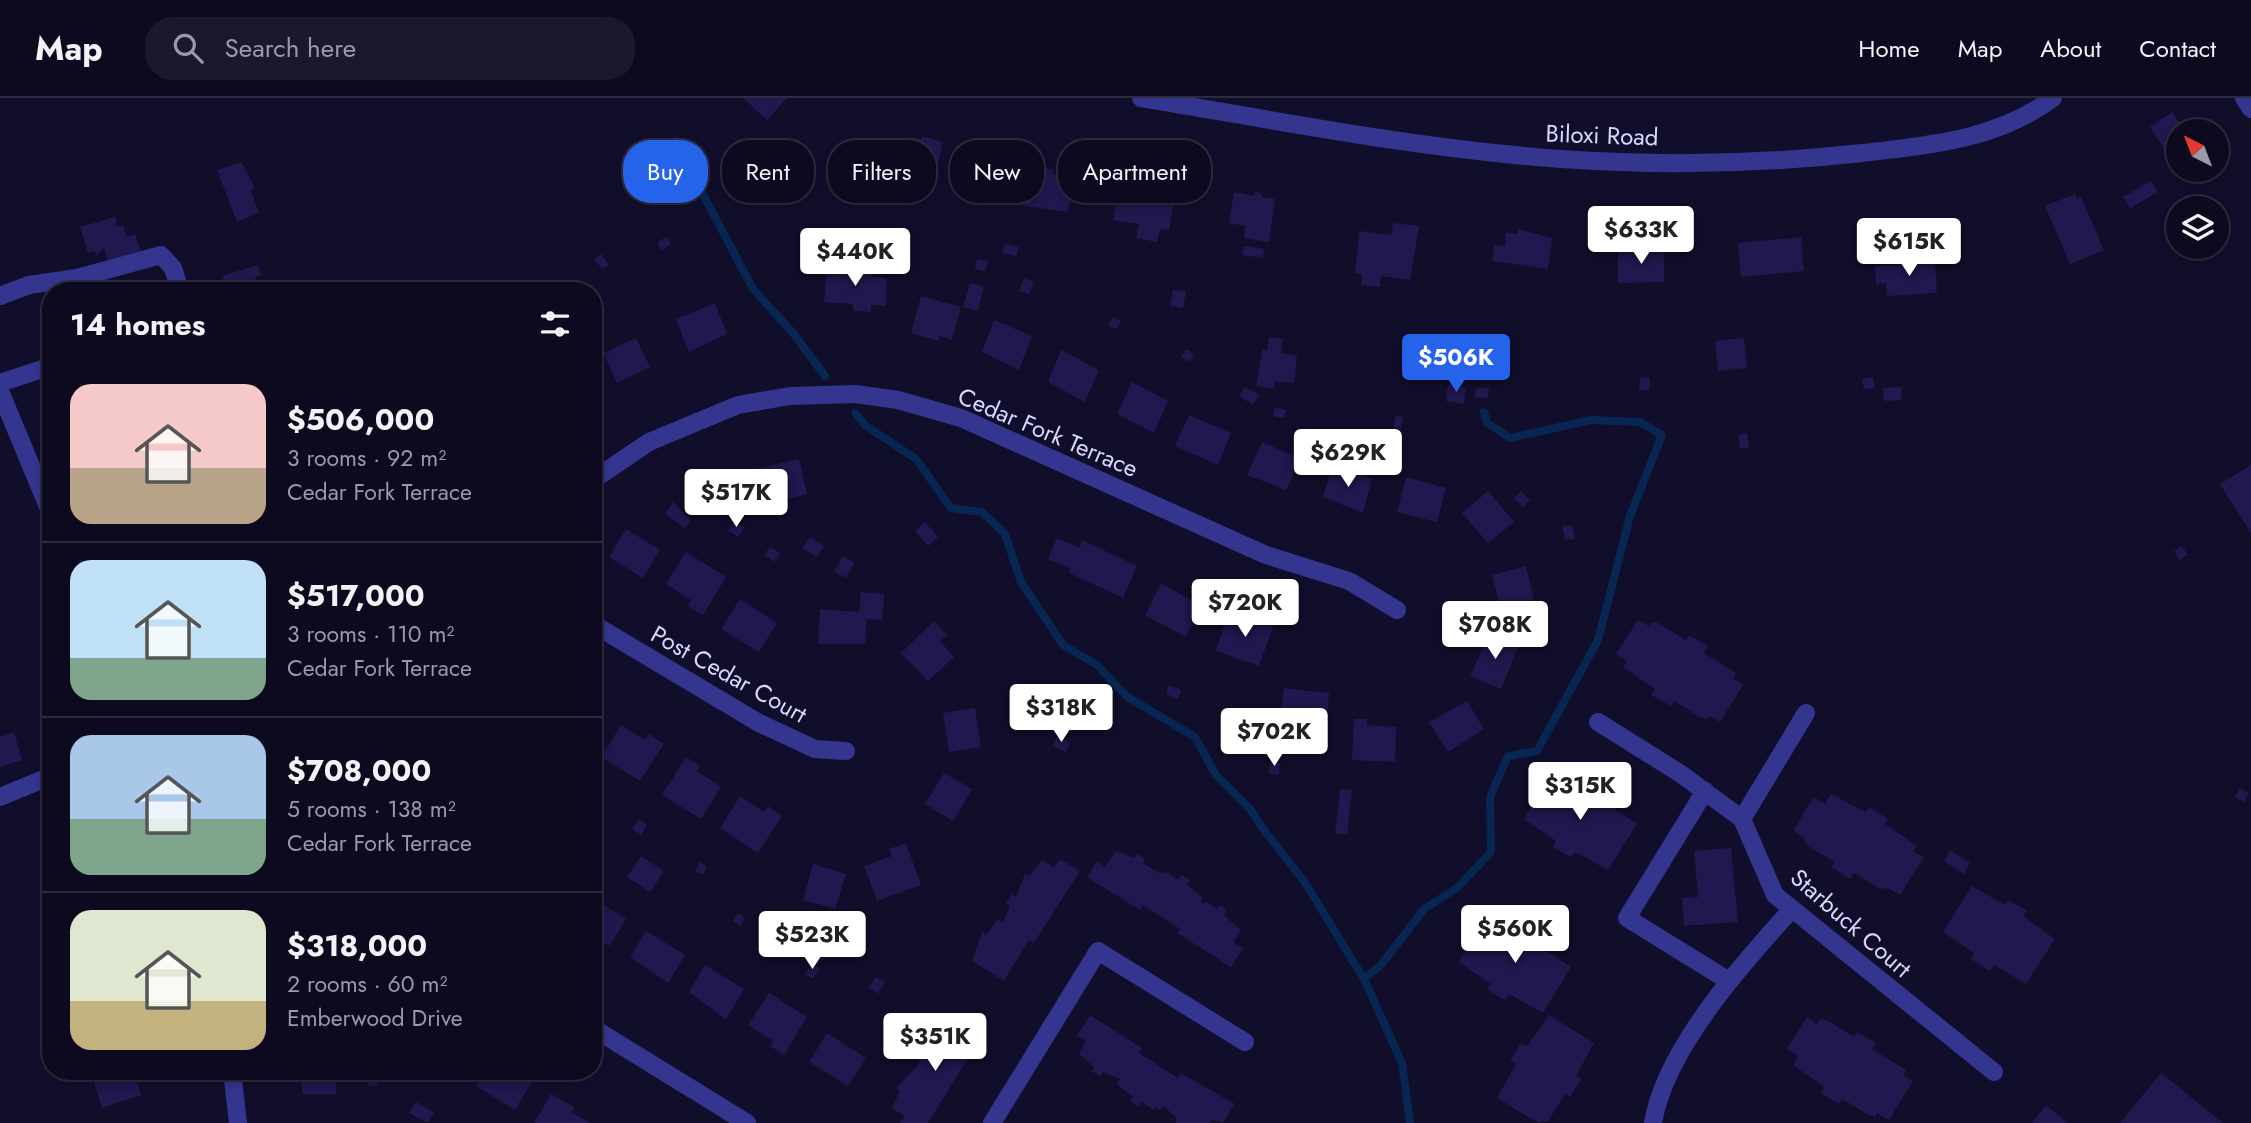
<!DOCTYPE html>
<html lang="en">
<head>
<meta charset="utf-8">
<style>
  body { margin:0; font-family:Jost,sans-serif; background:#1b182d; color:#f1f3f6; height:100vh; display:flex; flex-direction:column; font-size:26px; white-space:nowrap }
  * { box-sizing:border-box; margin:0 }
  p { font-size:23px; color:#9a9aa5 }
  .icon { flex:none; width:38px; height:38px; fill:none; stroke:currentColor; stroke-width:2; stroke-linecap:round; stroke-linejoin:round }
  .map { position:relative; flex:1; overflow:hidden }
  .panel { position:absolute; left:42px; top:184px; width:560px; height:798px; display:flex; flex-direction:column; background:#0d0a20; border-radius:28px; box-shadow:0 4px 10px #0003,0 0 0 2px #2d2b3e }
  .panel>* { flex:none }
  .hud { position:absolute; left:623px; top:42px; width:665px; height:63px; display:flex; gap:14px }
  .needle { width:46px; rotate:318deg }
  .buttons { position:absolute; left:2166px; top:21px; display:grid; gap:14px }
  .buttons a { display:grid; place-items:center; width:63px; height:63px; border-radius:50%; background:#0d0a20; box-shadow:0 4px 10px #0003,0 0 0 2px #2d2b3e; font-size:35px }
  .price { position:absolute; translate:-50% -60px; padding:0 16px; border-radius:7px; background:#fff; color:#222; font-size:23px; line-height:46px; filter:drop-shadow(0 2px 4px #0008) }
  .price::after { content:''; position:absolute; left:50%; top:42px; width:21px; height:16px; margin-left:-10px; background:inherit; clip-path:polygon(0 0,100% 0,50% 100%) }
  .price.on { background:#2563eb; color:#fff }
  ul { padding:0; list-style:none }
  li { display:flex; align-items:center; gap:21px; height:175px; padding:0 28px }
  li+li { border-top:2px solid #2d2b3e }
  li span { display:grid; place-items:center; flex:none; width:196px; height:140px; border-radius:21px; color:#555 }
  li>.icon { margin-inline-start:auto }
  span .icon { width:84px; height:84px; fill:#fffc; stroke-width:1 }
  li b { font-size:30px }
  h2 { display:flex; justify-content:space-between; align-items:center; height:84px; padding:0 28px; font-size:30px }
  .chip { padding:0 24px; border-radius:28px; background:#0d0a20; box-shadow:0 4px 10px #0003,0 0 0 2px #2d2b3e; font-size:24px; line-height:63px }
  .chip.on { background:#2563eb; color:#fff }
  header { display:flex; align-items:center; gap:42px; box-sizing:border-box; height:98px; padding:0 35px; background:#0d0a20; border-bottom:2px solid #2d2b3e }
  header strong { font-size:33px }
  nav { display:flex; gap:38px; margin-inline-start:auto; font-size:24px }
  .search { width:490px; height:63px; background:#1b182d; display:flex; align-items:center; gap:18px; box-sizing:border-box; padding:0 24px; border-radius:28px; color:#9a9aa5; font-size:26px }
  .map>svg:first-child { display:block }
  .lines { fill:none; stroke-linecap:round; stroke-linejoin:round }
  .stream { stroke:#072651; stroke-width:8 }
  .building { fill:#20184e }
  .minor { stroke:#34358f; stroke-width:18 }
  .labels { text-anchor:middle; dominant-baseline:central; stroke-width:5; stroke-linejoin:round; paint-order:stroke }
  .street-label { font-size:24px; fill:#dad7ff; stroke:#110e2b }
</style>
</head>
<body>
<header>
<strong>Map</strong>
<div class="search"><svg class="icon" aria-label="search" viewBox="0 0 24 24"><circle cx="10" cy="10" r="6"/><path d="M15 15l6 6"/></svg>Search here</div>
<nav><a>Home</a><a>Map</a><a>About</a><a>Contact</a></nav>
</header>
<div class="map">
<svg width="2251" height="1025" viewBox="0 0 2251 1025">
  <rect width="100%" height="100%" fill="#110e2b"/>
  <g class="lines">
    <g class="stream">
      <path d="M 675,43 L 753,191 L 793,235 L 825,278"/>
      <path d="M 855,315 L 865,327 L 916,361 L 951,410 L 982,414 L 1005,436 L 1021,484 L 1063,547 L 1097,567 L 1126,598 L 1195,639 L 1216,677 L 1251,712 L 1263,731 L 1304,783 L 1364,881 L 1402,965 L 1410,1025"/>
      <path d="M 1364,881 L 1381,867 L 1424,811 L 1457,790 L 1491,754 L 1490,699 L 1508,658 L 1537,653 L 1598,542 L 1630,418 L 1662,337 L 1640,324 L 1591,322 L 1510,340 L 1487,325 L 1484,314"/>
    </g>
  </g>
  <g class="building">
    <path d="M 743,0 L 787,0 L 767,22 Z"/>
    <path d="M 2172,14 L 2185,33 L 2179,33 L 2179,72 L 2190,72 L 2181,78 L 2150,29 Z"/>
    <path d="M 922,38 L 942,44 L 937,75 L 895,65 L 899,40 L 911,42 L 911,40 L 921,41 Z"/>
    <path d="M 849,61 L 864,64 L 860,86 L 870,88 L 867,102 L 843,97 Z"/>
    <path d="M 241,64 L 255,90 L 251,92 L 259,115 L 237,124 L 217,72 Z"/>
    <path d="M 1032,69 L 1053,72 L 1053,76 L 1059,77 L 1059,80 L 1073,82 L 1068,114 L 1011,106 L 1016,71 L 1032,73 Z"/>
    <path d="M 2151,83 L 2158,94 L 2130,110 L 2123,99 Z"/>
    <path d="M 1134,85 L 1155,89 L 1160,96 L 1175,99 L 1169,132 L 1160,131 L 1157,144 L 1136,140 L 1139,126 L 1113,122 L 1119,87 L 1133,89 Z"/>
    <path d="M 1234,94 L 1254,98 L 1255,94 L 1262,95 L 1262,99 L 1275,101 L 1269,144 L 1244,140 L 1245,128 L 1229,125 Z"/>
    <path d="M 2075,96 L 2077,101 L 2081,99 L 2104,152 L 2070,166 L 2045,108 Z"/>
    <path d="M 115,119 L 117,129 L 123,127 L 127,139 L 135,136 L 141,153 L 109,166 L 104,150 L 96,158 L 95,153 L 88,155 L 80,129 Z"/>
    <path d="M 1393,125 L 1419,128 L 1410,182 L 1381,178 L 1380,189 L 1361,187 L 1362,176 L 1355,175 L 1359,133 L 1391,137 Z"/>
    <path d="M 1518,131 L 1552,140 L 1548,171 L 1492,163 L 1494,147 L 1505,148 L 1506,134 L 1517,136 Z"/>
    <path d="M 667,139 L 671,147 L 661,152 L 657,144 Z"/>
    <path d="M 1801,139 L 1804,173 L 1741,179 L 1738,145 Z"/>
    <path d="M 1005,146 L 1019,149 L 1016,158 L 1002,155 Z"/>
    <path d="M 1648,147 L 1648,153 L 1664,153 L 1664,184 L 1618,185 L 1618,154 L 1629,153 L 1629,148 Z"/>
    <path d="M 1244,148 L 1264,151 L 1263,160 L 1242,157 Z"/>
    <path d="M 601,156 L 609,167 L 602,171 L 594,161 Z"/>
    <path d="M 1935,160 L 1937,195 L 1887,198 L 1886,185 L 1876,186 L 1875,168 L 1915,165 L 1915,161 Z"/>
    <path d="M 977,161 L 988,163 L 985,173 L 975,171 Z"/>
    <path d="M 258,167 L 261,177 L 255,179 L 260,192 L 227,192 L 222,178 Z"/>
    <path d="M 827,167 L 873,170 L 872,179 L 887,180 L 886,208 L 871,207 L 871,214 L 853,213 L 853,206 L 824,204 Z"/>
    <path d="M 1024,180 L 1034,184 L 1029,196 L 1019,193 Z"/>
    <path d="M 970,185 L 984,188 L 978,213 L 963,209 Z"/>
    <path d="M 1173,192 L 1186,193 L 1183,210 L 1170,208 Z"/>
    <path d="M 921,198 L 961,209 L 952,242 L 939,238 L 938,243 L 911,235 Z"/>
    <path d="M 715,205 L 727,236 L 689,254 L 676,221 Z"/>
    <path d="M 1112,219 L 1121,223 L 1117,231 L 1108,228 Z"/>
    <path d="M 994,222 L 1032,238 L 1019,272 L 982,254 Z"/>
    <path d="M 1269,239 L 1283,241 L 1281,255 L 1297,258 L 1294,285 L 1275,283 L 1274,291 L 1256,288 L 1262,252 L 1267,252 Z"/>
    <path d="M 636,240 L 650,269 L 617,285 L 603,255 Z"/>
    <path d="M 1744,240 L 1747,270 L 1718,273 L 1715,243 Z"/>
    <path d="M 1186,251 L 1194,256 L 1190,264 L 1181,259 Z"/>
    <path d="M 1061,252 L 1099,272 L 1085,304 L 1048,284 Z"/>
    <path d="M 1640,279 L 1650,280 L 1649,292 L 1639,292 Z"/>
    <path d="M 1873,279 L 1875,290 L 1864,291 L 1862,281 Z"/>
    <path d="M 1132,284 L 1168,303 L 1154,335 L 1117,316 Z"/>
    <path d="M 1448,286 L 1466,289 L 1464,306 L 1446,303 Z"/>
    <path d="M 1245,289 L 1259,297 L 1253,307 L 1239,298 Z"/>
    <path d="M 1901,289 L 1902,302 L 1884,303 L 1883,290 Z"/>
    <path d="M 1476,290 L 1489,290 L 1488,300 L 1475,299 Z"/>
    <path d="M 1275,309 L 1286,312 L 1284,320 L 1273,318 Z"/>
    <path d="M 1189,317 L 1231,335 L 1218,367 L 1175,348 Z"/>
    <path d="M 1396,318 L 1403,319 L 1401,331 L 1393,329 Z"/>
    <path d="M 1747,335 L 1749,349 L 1740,351 L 1738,337 Z"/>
    <path d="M 1262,344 L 1301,361 L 1286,392 L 1247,377 Z"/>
    <path d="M 799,361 L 807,396 L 767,406 L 765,398 L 740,404 L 734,376 Z"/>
    <path d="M 2251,367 L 2251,435 L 2220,386 Z"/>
    <path d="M 1332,369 L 1372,380 L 1363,415 L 1323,399 Z"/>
    <path d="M 1406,379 L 1446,390 L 1437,424 L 1397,414 Z"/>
    <path d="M 1488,393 L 1514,424 L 1488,445 L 1462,415 Z"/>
    <path d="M 1521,393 L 1530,402 L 1523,409 L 1514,400 Z"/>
    <path d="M 673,404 L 691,422 L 685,430 L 665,416 Z"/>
    <path d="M 734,423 L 744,430 L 738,439 L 728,432 Z"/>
    <path d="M 925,424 L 938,439 L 928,448 L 915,433 Z"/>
    <path d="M 1572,427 L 1575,441 L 1565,442 L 1562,428 Z"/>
    <path d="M 626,431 L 660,452 L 643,480 L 609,459 Z"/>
    <path d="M 810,439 L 824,448 L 817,459 L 802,450 Z"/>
    <path d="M 1057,440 L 1080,450 L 1082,442 L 1137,468 L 1123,500 L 1069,475 L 1071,471 L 1048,461 Z"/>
    <path d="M 2182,448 L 2188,457 L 2179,462 L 2174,453 Z"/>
    <path d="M 770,449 L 780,455 L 774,464 L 764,457 Z"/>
    <path d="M 686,454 L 726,479 L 703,517 L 688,508 L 691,502 L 666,486 Z"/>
    <path d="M 843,458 L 855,465 L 846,480 L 834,473 Z"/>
    <path d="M 1526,468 L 1537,515 L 1504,523 L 1492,477 Z"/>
    <path d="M 1161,485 L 1201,508 L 1186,539 L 1145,517 Z"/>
    <path d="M 861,494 L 884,496 L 882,522 L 867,521 L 865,546 L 818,546 L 820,511 L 859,514 Z"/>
    <path d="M 740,501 L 777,525 L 759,554 L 721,531 Z"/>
    <path d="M 1228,517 L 1255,526 L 1257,520 L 1274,526 L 1259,568 L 1216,553 Z"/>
    <path d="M 1638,522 L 1649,528 L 1652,524 L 1658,525 L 1686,542 L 1689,537 L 1708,548 L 1704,555 L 1736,575 L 1733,580 L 1743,587 L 1720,624 L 1709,618 L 1707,621 L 1700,619 L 1674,603 L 1671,608 L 1651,597 L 1655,591 L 1623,569 L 1627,563 L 1616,556 Z"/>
    <path d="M 934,523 L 947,537 L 940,543 L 954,559 L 928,583 L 901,555 Z"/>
    <path d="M 1490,535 L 1519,547 L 1501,591 L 1470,578 Z"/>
    <path d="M 1169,587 L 1181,592 L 1178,601 L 1166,596 Z"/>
    <path d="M 1284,590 L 1329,595 L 1326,632 L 1299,630 L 1300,624 L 1280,622 Z"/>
    <path d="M 1467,603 L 1484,631 L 1448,654 L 1429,624 Z"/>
    <path d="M 593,604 L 603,609 L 593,624 Z"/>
    <path d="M 975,610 L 981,649 L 949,654 L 943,615 Z"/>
    <path d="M 1354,621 L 1367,621 L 1367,627 L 1396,629 L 1395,664 L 1352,662 Z"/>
    <path d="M 621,627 L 645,642 L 649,636 L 664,646 L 640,683 L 601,659 Z"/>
    <path d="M 14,634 L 22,662 L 0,669 L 0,639 Z"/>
    <path d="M 1057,638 L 1070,644 L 1066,654 L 1052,648 Z"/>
    <path d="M 686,659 L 700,668 L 697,673 L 721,689 L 701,721 L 662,697 Z"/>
    <path d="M 1270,664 L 1280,665 L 1279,677 L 1269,676 Z"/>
    <path d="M 944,675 L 972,691 L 953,723 L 925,706 Z"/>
    <path d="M 1553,675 L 1587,693 L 1589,688 L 1609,700 L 1606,705 L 1637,726 L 1608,772 L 1575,754 L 1571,759 L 1553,749 L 1556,743 L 1524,721 Z"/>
    <path d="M 2240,690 L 2249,695 L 2244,704 L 2235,699 Z"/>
    <path d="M 1340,691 L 1352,692 L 1347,737 L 1335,735 Z"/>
    <path d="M 1831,696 L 1866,714 L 1869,709 L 1888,721 L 1885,726 L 1917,748 L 1913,753 L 1924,759 L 1900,797 L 1888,790 L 1880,791 L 1854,775 L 1850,781 L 1831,769 L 1835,764 L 1808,748 L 1804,742 L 1805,740 L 1793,732 L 1814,699 L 1825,706 Z"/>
    <path d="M 740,698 L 764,714 L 768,708 L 782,718 L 758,755 L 720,730 Z"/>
    <path d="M 639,721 L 647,727 L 641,737 L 632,731 Z"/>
    <path d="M 906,745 L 921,787 L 877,803 L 864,768 L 892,758 L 889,751 Z"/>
    <path d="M 1731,750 L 1738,824 L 1684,828 L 1682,800 L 1698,799 L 1694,753 Z"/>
    <path d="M 1950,752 L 1970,765 L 1964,776 L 1944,763 Z"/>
    <path d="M 1116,753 L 1134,760 L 1138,756 L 1145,761 L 1143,765 L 1159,775 L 1167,774 L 1178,782 L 1182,777 L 1190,782 L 1187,787 L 1203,800 L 1201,804 L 1204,806 L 1206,803 L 1217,811 L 1220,807 L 1227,812 L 1224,817 L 1241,832 L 1233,844 L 1243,850 L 1231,869 L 1177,835 L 1180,831 L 1143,807 L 1140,812 L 1087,779 L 1097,763 L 1105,769 Z"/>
    <path d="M 641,758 L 664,773 L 650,794 L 627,779 Z"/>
    <path d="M 1060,761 L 1080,773 L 1034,845 L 1029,842 L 1004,883 L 972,863 L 982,834 L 986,837 L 998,821 L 1003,824 L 1010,808 L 1006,805 L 1012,796 L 1016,799 L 1025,776 L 1029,778 L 1042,762 L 1054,769 Z"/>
    <path d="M 700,764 L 707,768 L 703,777 L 695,773 Z"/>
    <path d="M 813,766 L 846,776 L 835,811 L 803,802 Z"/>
    <path d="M 1972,788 L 2005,807 L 2008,802 L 2027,813 L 2023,818 L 2055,841 L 2026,886 L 1994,867 L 1990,873 L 1971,861 L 1974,855 L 1943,834 Z"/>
    <path d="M 593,800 L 626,821 L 609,848 L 593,839 Z"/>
    <path d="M 738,815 L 745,820 L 740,828 L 733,823 Z"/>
    <path d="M 1487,818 L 1519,836 L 1523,831 L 1542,843 L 1539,848 L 1571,869 L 1543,915 L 1509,896 L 1505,902 L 1487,891 L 1491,886 L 1459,864 Z"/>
    <path d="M 646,833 L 685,857 L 668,885 L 630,859 Z"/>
    <path d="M 813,848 L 827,855 L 823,863 L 809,856 Z"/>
    <path d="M 812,865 L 820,870 L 813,881 L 805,876 Z"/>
    <path d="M 705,867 L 744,891 L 726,921 L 689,894 Z"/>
    <path d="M 876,879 L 885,884 L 878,896 L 869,890 Z"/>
    <path d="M 769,895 L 807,919 L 784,957 L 770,948 L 773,943 L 748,927 Z"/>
    <path d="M 1090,917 L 1142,950 L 1139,955 L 1178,980 L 1181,975 L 1235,1006 L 1223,1025 L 1212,1022 L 1210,1025 L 1176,1025 L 1176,1019 L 1163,1008 L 1160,1012 L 1155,1009 L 1153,1012 L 1142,1004 L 1139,1009 L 1130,1003 L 1133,999 L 1117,986 L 1120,981 L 1103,974 L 1100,979 L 1092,973 L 1094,969 L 1079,956 L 1086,943 L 1077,938 Z"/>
    <path d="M 1549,917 L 1594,945 L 1576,978 L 1581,981 L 1570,999 L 1565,996 L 1548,1023 L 1538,1025 L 1497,1000 L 1516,966 L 1510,963 L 1521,945 L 1527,948 Z"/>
    <path d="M 1807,919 L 1817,926 L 1820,921 L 1827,922 L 1854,939 L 1857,934 L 1876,945 L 1872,951 L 1906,972 L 1903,977 L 1913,983 L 1889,1022 L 1877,1015 L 1875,1019 L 1869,1017 L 1842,1001 L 1839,1006 L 1821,995 L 1824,989 L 1793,967 L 1798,958 L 1787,951 Z"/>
    <path d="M 962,924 L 983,936 L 928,1025 L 900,1025 L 905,1018 L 892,1011 L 900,992 L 896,990 L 921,964 L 918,963 L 925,951 L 921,948 L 928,938 L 932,940 L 944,926 L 956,933 Z"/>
    <path d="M 827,935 L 866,960 L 848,988 L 809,964 Z"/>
    <path d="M 118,973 L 133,973 L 141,997 L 102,1010 L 93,982 Z"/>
    <path d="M 302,973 L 337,973 L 336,996 L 302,996 Z"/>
    <path d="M 485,973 L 515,973 L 532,983 L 515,1012 L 476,988 Z"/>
    <path d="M 378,975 L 379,987 L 368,988 L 368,976 Z"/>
    <path d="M 2161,975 L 2223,1025 L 2120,1025 Z"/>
    <path d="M 551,996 L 574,1009 L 572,1014 L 590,1025 L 534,1025 Z"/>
    <path d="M 416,1004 L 434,1014 L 428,1025 L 409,1015 Z"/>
    <path d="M 2046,1007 L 2068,1025 L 2032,1025 Z"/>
  </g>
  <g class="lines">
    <g class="minor">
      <path d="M 1141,0 C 1280,23 1420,51 1561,61 C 1661,68 1763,66 1862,55 C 1930,47 1997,42 2053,0"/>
      <path d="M 2244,0 L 2251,11"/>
      <path d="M 0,198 L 29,187 L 77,180 L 161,157 L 173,170 L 180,192"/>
      <path d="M 0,285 L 51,268"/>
      <path d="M 0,293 L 51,416"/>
      <path d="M 593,382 L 649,344 L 738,307 L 790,298 L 855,296 L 898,302 L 961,320 L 1266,457 L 1349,483 L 1397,512"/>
      <path d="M 593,526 L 759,625 L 815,651 L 846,653"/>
      <path d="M 1598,624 L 1681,676 L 1742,721 L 1775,797 L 1994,974"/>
      <path d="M 1705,693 L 1627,820 L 1729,883"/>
      <path d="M 0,699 L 51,678"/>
      <path d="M 1742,721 L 1806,615"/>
      <path d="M 593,930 L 747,1025"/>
      <path d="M 232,973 L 238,1025"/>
      <path d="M 992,1025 L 1098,853 L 1245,944"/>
      <path d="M 1653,1025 C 1665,951 1743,865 1792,811"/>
    </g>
  </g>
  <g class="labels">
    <g class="street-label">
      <text transform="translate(1602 37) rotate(2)">Biloxi Road</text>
      <text transform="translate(1048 334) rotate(23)">Cedar Fork Terrace</text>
      <text transform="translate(729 576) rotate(29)">Post Cedar Court</text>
      <text transform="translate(1851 825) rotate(41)">Starbuck Court</text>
    </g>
  </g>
</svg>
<div class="buttons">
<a><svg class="needle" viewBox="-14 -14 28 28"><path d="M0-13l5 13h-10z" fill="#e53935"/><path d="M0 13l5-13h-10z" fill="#9a9aa5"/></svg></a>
<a><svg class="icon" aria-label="layers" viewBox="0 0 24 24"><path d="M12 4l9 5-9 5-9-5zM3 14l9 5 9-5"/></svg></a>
</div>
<b class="price" style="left:1641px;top:168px">$633K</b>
<b class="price" style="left:1909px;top:180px">$615K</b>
<b class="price" style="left:855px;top:190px">$440K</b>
<b class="price on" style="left:1456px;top:296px">$506K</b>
<b class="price" style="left:1348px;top:391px">$629K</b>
<b class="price" style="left:736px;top:431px">$517K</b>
<b class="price" style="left:1245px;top:541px">$720K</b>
<b class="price" style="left:1495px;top:563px">$708K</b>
<b class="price" style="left:1061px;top:646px">$318K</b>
<b class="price" style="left:1274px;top:670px">$702K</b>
<b class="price" style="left:1580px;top:724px">$315K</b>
<b class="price" style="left:1515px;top:867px">$560K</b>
<b class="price" style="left:812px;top:873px">$523K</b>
<b class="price" style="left:935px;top:975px">$351K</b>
<div class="hud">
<a class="chip on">Buy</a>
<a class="chip">Rent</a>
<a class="chip">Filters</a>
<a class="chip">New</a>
<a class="chip">Apartment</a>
</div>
<section class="panel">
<h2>14 homes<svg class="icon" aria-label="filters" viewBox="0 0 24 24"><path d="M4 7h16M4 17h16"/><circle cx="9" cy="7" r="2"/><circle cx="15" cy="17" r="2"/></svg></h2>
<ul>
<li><span style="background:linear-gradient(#f6c9c9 60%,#b9a48a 0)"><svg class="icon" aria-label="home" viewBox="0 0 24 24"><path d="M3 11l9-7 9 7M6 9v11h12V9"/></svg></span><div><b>$506,000</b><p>3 rooms · 92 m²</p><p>Cedar Fork Terrace</p></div></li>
<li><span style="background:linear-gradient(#bfe0f5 70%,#7fa58c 0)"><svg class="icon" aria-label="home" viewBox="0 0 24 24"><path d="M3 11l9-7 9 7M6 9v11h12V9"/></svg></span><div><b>$517,000</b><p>3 rooms · 110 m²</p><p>Cedar Fork Terrace</p></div></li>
<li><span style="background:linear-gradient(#a9c7e8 60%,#7fa58c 0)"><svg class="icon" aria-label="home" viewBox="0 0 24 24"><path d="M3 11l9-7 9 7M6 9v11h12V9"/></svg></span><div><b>$708,000</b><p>5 rooms · 138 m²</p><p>Cedar Fork Terrace</p></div></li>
<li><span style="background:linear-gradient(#dfe7d0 65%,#c2b280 0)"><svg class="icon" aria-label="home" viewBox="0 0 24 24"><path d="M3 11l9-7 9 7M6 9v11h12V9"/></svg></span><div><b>$318,000</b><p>2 rooms · 60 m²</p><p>Emberwood Drive</p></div></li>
</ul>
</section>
</div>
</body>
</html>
